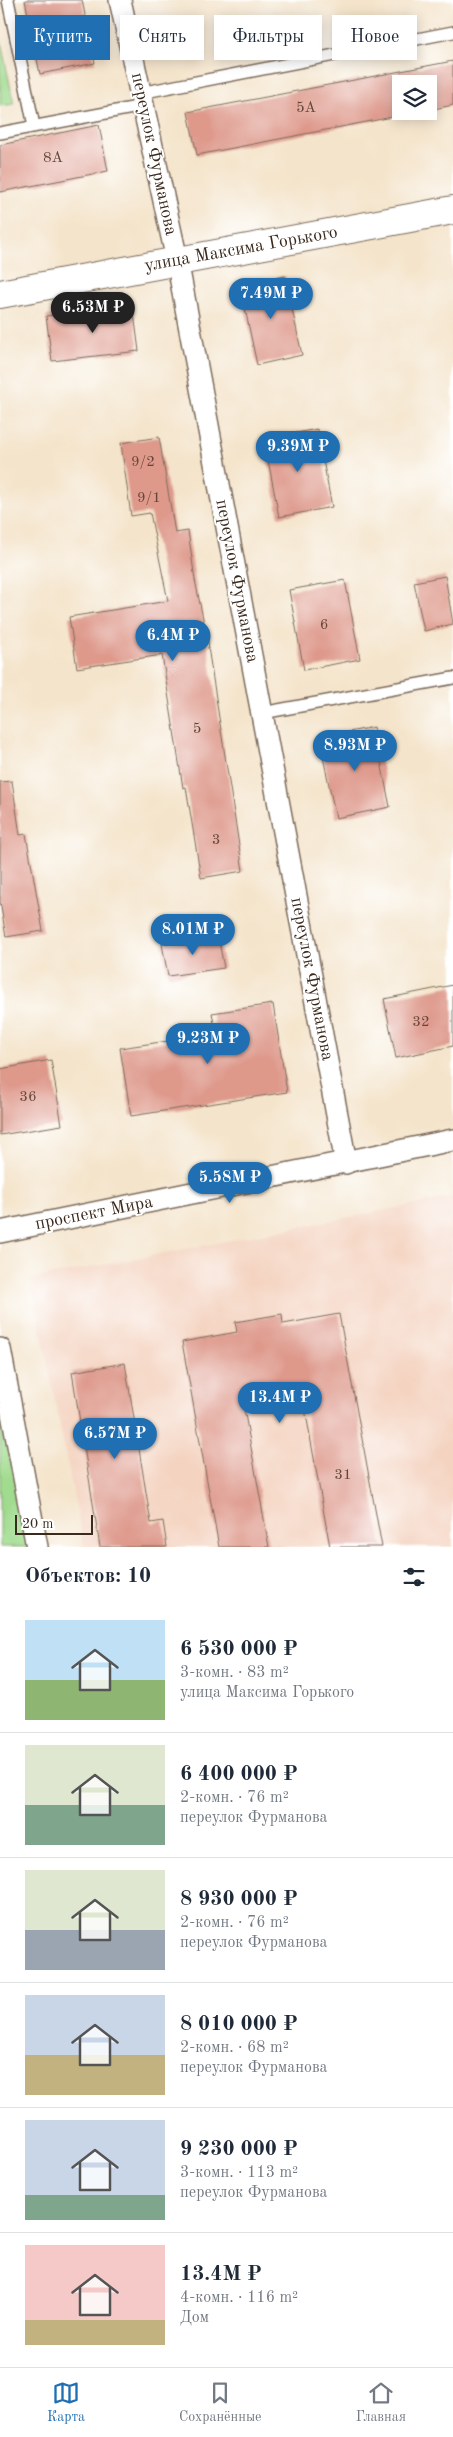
<!DOCTYPE html>
<html lang="ru">
<head>
<meta charset="utf-8">
<style>
  body { margin:0; font-family:"Old Standard TT",serif; background:#f6f6f7; color:#1f2937; height:100vh; display:flex; flex-direction:column; font-size:19px; white-space:nowrap }
  * { box-sizing:border-box; margin:0 }
  p { font-size:16px; color:#747a83 }
  .icon { flex:none; width:28px; height:28px; fill:none; stroke:currentColor; stroke-width:2; stroke-linecap:round; stroke-linejoin:round }
  .map { position:relative; height:1547px; overflow:hidden }
  .sheet { display:flex; flex-direction:column; background:#fff; flex:1 }
  .sheet>* { flex:none }
  .guide { position:absolute; left:15px; top:15px; width:424px; height:45px; display:flex; gap:10px }
  .controls { position:absolute; left:392px; top:75px; display:grid; gap:10px }
  .controls a { display:grid; place-items:center; width:45px; height:45px; border-radius:0px; background:#fff; box-shadow:0 2px 12px #0003; font-size:25px }
  .scale { position:absolute; left:15px; bottom:12px; width:78px; box-sizing:border-box; padding-left:5px; border:2px solid #3b2a1e; border-top:0; font-size:14px; line-height:18px; white-space:nowrap; color:#3b2a1e; -webkit-text-stroke:4px #fff; paint-order:stroke }
  .price { position:absolute; translate:-50% -42px; padding:0 11px; border-radius:18px; background:#1f6fb2; color:#fff; font-size:16px; line-height:32px; filter:drop-shadow(0 1px 2px #0008) }
  .price::after { content:''; position:absolute; left:50%; top:30px; width:15px; height:11px; margin-left:-8px; background:inherit; clip-path:polygon(0 0,100% 0,50% 100%) }
  .price.selected { background:#222; color:#fff }
  ul { padding:0; list-style:none }
  li { display:flex; align-items:center; gap:15px; height:125px; padding:0 25px }
  li+li { border-top:1px solid #e0e1e3 }
  li span { display:grid; place-items:center; flex:none; width:140px; height:100px; border-radius:0px; color:#555 }
  li>.icon { margin-inline-start:auto }
  span .icon { width:60px; height:60px; fill:#fffc; stroke-width:1 }
  li b { font-size:21px }
  h2 { display:flex; justify-content:space-between; align-items:center; height:60px; padding:0 25px; font-size:21px }
  .pill { padding:0 18px; border-radius:0px; background:#fff; box-shadow:0 2px 12px #0003; font-size:18px; line-height:45px }
  .pill.selected { background:#1f6fb2; color:#fff }
  .tab-bar { display:flex; justify-content:space-around; align-items:center; height:70px; border-top:1px solid #e0e1e3; background:#fff; font-size:14px; color:#747a83 }
  .tab-bar a { display:grid; justify-items:center; gap:2px }
  .tab-bar .selected { color:#1f6fb2 }
  .map>svg:first-child { display:block }
  .built { fill:#f4d3c0 }
  .green { fill:#a0db8f; stroke:#6e8256 }
  .building { fill:#de998b }
  .lines { fill:none; stroke-linecap:round; stroke-linejoin:round }
  .service-casing { stroke:#7c6b5b; stroke-width:14 }
  .minor-casing { stroke:#7c6b5b; stroke-width:24 }
  .secondary-casing { stroke:#7c6b5b; stroke-width:30 }
  .service { stroke:#fff; stroke-width:11 }
  .minor { stroke:#fff; stroke-width:21 }
  .secondary { stroke:#fff; stroke-width:28 }
  .labels { text-anchor:middle; dominant-baseline:central; stroke-width:4; stroke-linejoin:round; paint-order:stroke }
  .number-label { font-size:15px; fill:#644639 }
  .street-label { font-size:18px; fill:#3b2a1e; stroke:#fff }
</style>
</head>
<body>
<div class="map">
<svg width="453" height="1547" viewBox="0 0 453 1547">
  <rect width="100%" height="100%" fill="#fff"/>
  <filter id="ink" filterUnits="userSpaceOnUse"><feTurbulence type="fractalNoise" baseFrequency=".02" numOctaves="2"/><feDisplacementMap in="SourceGraphic" scale="10" xChannelSelector="R" yChannelSelector="G"/><feConvolveMatrix kernelMatrix="1 2 1 2 8 2 1 2 1" color-interpolation-filters="sRGB"/></filter>
  <filter id="wash" filterUnits="userSpaceOnUse"><feTurbulence type="fractalNoise" baseFrequency=".0096" numOctaves="4" result="noise"/><feDisplacementMap in="SourceGraphic" scale="20" xChannelSelector="R" yChannelSelector="G"/><feGaussianBlur stdDeviation="1.12" result="paint"/><feColorMatrix in="noise" values="0 0 0 0 0 0 0 0 0 0 0 0 0 0 0 0 0 1.4 0 .05"/><feComposite in="paint" operator="in"/></filter>
  <g filter="url(#wash)">
    <rect width="100%" height="100%" fill="#f4e4cb"/>
    <path class="built" d="M 453,1197 L 453,1547 L 84,1547 L 31,1279 Z"/>
    <g class="green">
      <path d="M 0,37 L 14,104 L 0,106 Z"/>
      <path d="M 0,1342 L 42,1547 L 0,1547 Z"/>
    </g>
    <g id="blocks">
      <g class="building">
        <path d="M 25,0 L 82,0 L 95,63 L 40,74 Z"/>
        <path d="M 453,61 L 453,105 L 429,110 L 429,84 L 401,84 L 401,111 L 423,111 L 197,155 L 188,112 Z"/>
        <path d="M 99,125 L 108,171 L 0,192 L 0,145 Z"/>
        <path d="M 285,276 L 302,355 L 257,365 L 240,285 Z"/>
        <path d="M 133,306 L 139,351 L 52,361 L 46,316 Z"/>
        <path d="M 317,429 L 332,507 L 279,517 L 264,439 Z"/>
        <path d="M 159,437 L 175,533 L 188,531 L 195,580 L 209,647 L 208,647 L 243,871 L 201,878 L 186,787 L 183,788 L 162,655 L 77,668 L 69,617 L 168,601 L 150,513 L 131,516 L 121,443 Z"/>
        <path d="M 445,576 L 453,624 L 424,631 L 414,582 Z"/>
        <path d="M 345,580 L 360,659 L 304,670 L 289,590 Z"/>
        <path d="M 374,727 L 390,807 L 336,818 L 319,738 Z"/>
        <path d="M 12,781 L 20,835 L 26,834 L 43,931 L 6,937 L 0,901 L 0,782 Z"/>
        <path d="M 218,936 L 224,968 L 168,976 L 162,944 Z"/>
        <path d="M 453,985 L 453,1046 L 396,1058 L 384,999 Z"/>
        <path d="M 273,1004 L 287,1092 L 131,1116 L 120,1048 L 216,1034 L 212,1013 Z"/>
        <path d="M 51,1060 L 62,1125 L 0,1135 L 0,1069 Z"/>
        <path d="M 282,1314 L 283,1324 L 339,1314 L 382,1547 L 330,1547 L 302,1392 L 243,1403 L 269,1547 L 219,1547 L 182,1342 L 237,1332 L 235,1322 Z"/>
        <path d="M 125,1363 L 151,1523 L 163,1521 L 167,1547 L 100,1547 L 72,1372 Z"/>
      </g>
    </g>
  </g>
  <g filter="url(#ink)">
    <use href="#blocks" fill-opacity="0" stroke="#7c6b5b" stroke-width="1"/>
    <g class="lines">
      <g class="service-casing">
        <g id="service">
          <path d="M 8,0 L 34,126"/>
          <path d="M 140,93 L 453,32"/>
          <path d="M 0,133 L 143,106"/>
          <path d="M 262,713 L 453,678"/>
        </g>
      </g>
      <g class="minor-casing">
        <g id="minor">
          <path d="M 120,0 L 177,260 L 346,1163"/>
          <path d="M 0,1232 L 453,1140"/>
          <path d="M 0,1349 L 37,1547"/>
        </g>
      </g>
      <g class="secondary-casing">
        <path id="secondary" d="M 0,294 L 453,210"/>
      </g>
      <use href="#service" class="service"/>
      <use href="#minor" class="minor"/>
      <use href="#secondary" class="secondary"/>
    </g>
  </g>
  <g class="labels">
    <g class="number-label">
      <text x="306" y="108">5А</text>
      <text x="53" y="158">8А</text>
      <text x="143" y="462">9/2</text>
      <text x="149" y="498">9/1</text>
      <text x="324" y="625">6</text>
      <text x="197" y="729">5</text>
      <text x="216" y="840">3</text>
      <text x="421" y="1022">32</text>
      <text x="28" y="1097">36</text>
      <text x="343" y="1475">31</text>
    </g>
    <g class="street-label">
      <text transform="translate(154 154) rotate(78)">переулок Фурманова</text>
      <text transform="translate(241 249) rotate(-10)">улица Максима Горького</text>
      <text transform="translate(237 581) rotate(79)">переулок Фурманова</text>
      <text transform="translate(312 979) rotate(79)">переулок Фурманова</text>
      <text transform="translate(94 1213) rotate(-11)">проспект Мира</text>
    </g>
  </g>
</svg>
<div class="controls">
<a><svg class="icon" aria-label="layers" viewBox="0 0 24 24"><path d="M12 4l9 5-9 5-9-5zM3 14l9 5 9-5"/></svg></a>
</div>
<div class="scale">20 m</div>
<b class="price" style="left:271px;top:320px">7.49M ₽</b>
<b class="price selected" style="left:93px;top:334px">6.53M ₽</b>
<b class="price" style="left:298px;top:473px">9.39M ₽</b>
<b class="price" style="left:173px;top:662px">6.4M ₽</b>
<b class="price" style="left:355px;top:772px">8.93M ₽</b>
<b class="price" style="left:193px;top:956px">8.01M ₽</b>
<b class="price" style="left:208px;top:1065px">9.23M ₽</b>
<b class="price" style="left:230px;top:1204px">5.58M ₽</b>
<b class="price" style="left:280px;top:1424px">13.4M ₽</b>
<b class="price" style="left:115px;top:1460px">6.57M ₽</b>
<div class="guide">
<a class="pill selected">Купить</a>
<a class="pill">Снять</a>
<a class="pill">Фильтры</a>
<a class="pill">Новое</a>
</div>
</div>
<section class="sheet">
<h2>Объектов: 10<svg class="icon" aria-label="filters" viewBox="0 0 24 24"><path d="M4 7h16M4 17h16"/><circle cx="9" cy="7" r="2"/><circle cx="15" cy="17" r="2"/></svg></h2>
<ul>
<li><span style="background:linear-gradient(#bfe0f5 60%,#8fb573 0)"><svg class="icon" aria-label="home" viewBox="0 0 24 24"><path d="M3 11l9-7 9 7M6 9v11h12V9"/></svg></span><div><b>6 530 000 ₽</b><p>3-комн. · 83 m²</p><p>улица Максима Горького</p></div></li>
<li><span style="background:linear-gradient(#dfe7d0 60%,#7fa58c 0)"><svg class="icon" aria-label="home" viewBox="0 0 24 24"><path d="M3 11l9-7 9 7M6 9v11h12V9"/></svg></span><div><b>6 400 000 ₽</b><p>2-комн. · 76 m²</p><p>переулок Фурманова</p></div></li>
<li><span style="background:linear-gradient(#dfe7d0 60%,#9aa5b1 0)"><svg class="icon" aria-label="home" viewBox="0 0 24 24"><path d="M3 11l9-7 9 7M6 9v11h12V9"/></svg></span><div><b>8 930 000 ₽</b><p>2-комн. · 76 m²</p><p>переулок Фурманова</p></div></li>
<li><span style="background:linear-gradient(#c9d6e8 60%,#c2b280 0)"><svg class="icon" aria-label="home" viewBox="0 0 24 24"><path d="M3 11l9-7 9 7M6 9v11h12V9"/></svg></span><div><b>8 010 000 ₽</b><p>2-комн. · 68 m²</p><p>переулок Фурманова</p></div></li>
<li><span style="background:linear-gradient(#c9d6e8 75%,#7fa58c 0)"><svg class="icon" aria-label="home" viewBox="0 0 24 24"><path d="M3 11l9-7 9 7M6 9v11h12V9"/></svg></span><div><b>9 230 000 ₽</b><p>3-комн. · 113 m²</p><p>переулок Фурманова</p></div></li>
<li><span style="background:linear-gradient(#f6c9c9 75%,#c2b280 0)"><svg class="icon" aria-label="home" viewBox="0 0 24 24"><path d="M3 11l9-7 9 7M6 9v11h12V9"/></svg></span><div><b>13.4M ₽</b><p>4-комн. · 116 m²</p><p>Дом</p></div></li>
</ul>
</section>
<nav class="tab-bar">
<a class="selected"><svg class="icon" aria-label="map" viewBox="0 0 24 24"><path d="M3 6l6-2 6 2 6-2v14l-6 2-6-2-6 2zM9 4v14M15 6v14"/></svg>Карта</a>
<a><svg class="icon" aria-label="saved" viewBox="0 0 24 24"><path d="M7 4h10v16l-5-4-5 4z"/></svg>Сохранённые</a>
<a><svg class="icon" aria-label="home" viewBox="0 0 24 24"><path d="M3 11l9-7 9 7M6 9v11h12V9"/></svg>Главная</a>
</nav>
</body>
</html>
